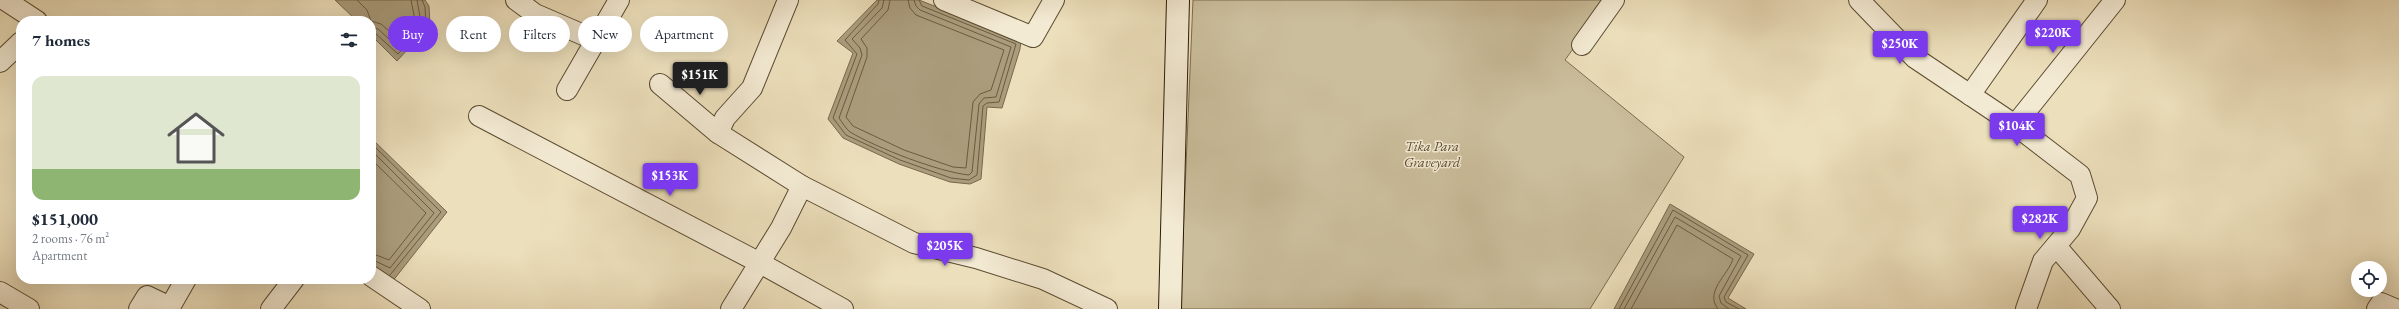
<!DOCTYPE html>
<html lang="en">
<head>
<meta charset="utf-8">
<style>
  body { margin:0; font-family:"EB Garamond",serif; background:#f2f2f3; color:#1f2937; height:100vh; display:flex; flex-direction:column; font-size:15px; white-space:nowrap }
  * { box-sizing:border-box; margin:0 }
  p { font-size:13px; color:#747a83 }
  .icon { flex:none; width:22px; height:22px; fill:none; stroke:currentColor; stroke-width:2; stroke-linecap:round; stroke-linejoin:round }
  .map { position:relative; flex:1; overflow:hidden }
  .drawer { position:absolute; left:16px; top:16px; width:360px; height:268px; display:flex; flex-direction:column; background:#fff; border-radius:16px; box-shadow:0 4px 16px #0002 }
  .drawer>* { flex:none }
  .top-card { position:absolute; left:388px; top:16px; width:380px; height:36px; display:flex; gap:8px }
  .controls { position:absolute; left:2351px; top:261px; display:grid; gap:8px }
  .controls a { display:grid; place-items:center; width:36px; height:36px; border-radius:50%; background:#fff; box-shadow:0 4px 16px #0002; font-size:20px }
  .price { position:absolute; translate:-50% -34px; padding:0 9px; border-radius:4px; background:#7c3aed; color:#fff; font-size:13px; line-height:26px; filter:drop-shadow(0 1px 2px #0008) }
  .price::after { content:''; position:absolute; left:50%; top:24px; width:12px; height:9px; margin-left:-6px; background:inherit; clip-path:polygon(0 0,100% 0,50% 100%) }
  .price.active { background:#222; color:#fff }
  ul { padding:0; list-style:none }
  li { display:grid; align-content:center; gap:8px; height:212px; padding:0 16px }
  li+li { border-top:1px solid #e0e1e3 }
  li span { display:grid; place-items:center; height:124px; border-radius:12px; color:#555 }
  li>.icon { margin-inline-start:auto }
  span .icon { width:72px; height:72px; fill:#fffc; stroke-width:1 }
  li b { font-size:17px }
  h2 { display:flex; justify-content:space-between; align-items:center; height:48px; padding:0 16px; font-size:17px }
  .chip { padding:0 14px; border-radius:18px; background:#fff; box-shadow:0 4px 16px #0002; font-size:14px; line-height:36px }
  .chip.active { background:#7c3aed; color:#fff }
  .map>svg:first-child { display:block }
  .green { fill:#cbbe9c; stroke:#7b6c50 }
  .water { fill:#aa9c7c; stroke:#77684c }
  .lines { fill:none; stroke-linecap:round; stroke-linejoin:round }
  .shore { stroke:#6a5b40; stroke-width:1 }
  .street-casing { stroke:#5b4b31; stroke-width:22 }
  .secondary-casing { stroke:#2b1a03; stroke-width:24 }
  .street { stroke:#f3ead3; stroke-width:20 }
  .secondary { stroke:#f3ead3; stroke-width:22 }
  .labels { text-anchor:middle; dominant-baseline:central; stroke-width:3; stroke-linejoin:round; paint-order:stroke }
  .park-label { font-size:14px; font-style:italic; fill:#5b4b31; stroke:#f3ead3 }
</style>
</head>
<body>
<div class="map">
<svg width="2399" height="309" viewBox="0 0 2399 309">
  <rect width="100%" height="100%" fill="#ecdfbb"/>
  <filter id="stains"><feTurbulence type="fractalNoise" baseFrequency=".005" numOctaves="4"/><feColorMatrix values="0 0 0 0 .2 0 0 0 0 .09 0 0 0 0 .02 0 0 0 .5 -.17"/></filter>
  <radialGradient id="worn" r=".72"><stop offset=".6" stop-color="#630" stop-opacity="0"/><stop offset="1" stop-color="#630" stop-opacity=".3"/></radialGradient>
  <path class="green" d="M 1193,0 L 1608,0 L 1565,60 L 1684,157 L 1590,309 L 1180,309 Z"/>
  <g class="water">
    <path d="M 335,0 L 425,0 L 429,6 L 430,25 L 397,61 L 371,35 L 371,21 L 357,21 Z"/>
    <path d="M 877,0 L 919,0 L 1021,40 L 1020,49 L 1002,108 L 987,107 L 981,179 L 970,184 L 950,182 L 899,164 L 843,138 L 828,119 L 853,53 L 837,41 Z"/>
    <path d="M 371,138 L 447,212 L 392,282 L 371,267 Z"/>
    <path d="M 1670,204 L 1754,254 L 1728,298 L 1746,309 L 1614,309 Z"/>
  </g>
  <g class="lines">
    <g class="shore">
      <path d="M 357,0 L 367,10 L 371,21 L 381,24 L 397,38 L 415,20 L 411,0"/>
      <path d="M 879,0 L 878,4 L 845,40 L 857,54 L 833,118 L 846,135 L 900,160 L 951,178 L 969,180 L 977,175 L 983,106 L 987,103 L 999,102 L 1016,44 L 922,6 L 919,0"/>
      <path d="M 884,0 L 882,8 L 852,39 L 860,48 L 862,55 L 839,118 C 842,122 846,129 850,132 C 877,148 939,172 969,175 L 972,172 L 979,104 L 984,98 L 996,97 L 1011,47 L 920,10 L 916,6 L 914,0"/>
      <path d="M 890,0 L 888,10 L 861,39 L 867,48 L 867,57 L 846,117 L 853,126 L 904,150 L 953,167 L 966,168 L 973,102 L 980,94 L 991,90 L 1004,50 L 916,15 L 910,8 L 908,0"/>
      <path d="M 371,27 L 378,29 L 398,47 L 421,22 L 417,0"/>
      <path d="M 371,32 L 375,33 L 398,54 L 426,24 L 425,7 L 422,0"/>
      <path d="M 371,143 L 441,212 L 390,275"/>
      <path d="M 371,150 L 434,213 L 390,268 L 371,259"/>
      <path d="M 371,159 L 426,213 L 389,260 L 371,253"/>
      <path d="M 1619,309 L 1673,210 L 1748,255 L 1724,297 L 1726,302 L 1739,309"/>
      <path d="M 1624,309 L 1675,217 L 1741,256 L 1719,296 L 1721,303 L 1729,309"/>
      <path d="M 1631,309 L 1677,225 L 1733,259 C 1728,275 1704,292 1718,309"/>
    </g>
    <g class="street-casing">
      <g id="street">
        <path d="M 5,0 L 37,21"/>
        <path d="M 516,0 L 535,14 L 595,40"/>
        <path d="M 944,0 L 1033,37 L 1054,0"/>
        <path d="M 1859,0 L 1915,58 L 2015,125 L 2080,175 L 2087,198 L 2070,229 L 2043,261 L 2026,309"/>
        <path d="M 1582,45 L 1614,0"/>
        <path d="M 0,62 L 21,42"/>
        <path d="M 660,84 L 718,133"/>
        <path d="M 567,90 L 619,0"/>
        <path d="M 1970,95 L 2037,0"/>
        <path d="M 479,116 L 760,263 L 843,309"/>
        <path d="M 2015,125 L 2115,0"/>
        <path d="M 802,186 L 914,243 L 976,258 L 1043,279 L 1107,309"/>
        <path d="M 2056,246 L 2110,309"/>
        <path d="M 371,276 L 420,309"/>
        <path d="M 0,292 L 29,309"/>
        <path d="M 139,309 L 147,296 L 170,307 L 186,279"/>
        <path d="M 271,309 L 294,279"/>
        <path d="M 731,309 L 781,228 L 802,186 L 718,133 L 725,118 L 752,88 L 788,0"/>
        <path d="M 2377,309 L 2381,303 L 2395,309"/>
      </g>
    </g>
    <g class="secondary-casing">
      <path id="secondary" d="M 1170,309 L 1178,0"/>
    </g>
    <use href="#street" class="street"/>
    <use href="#secondary" class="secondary"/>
  </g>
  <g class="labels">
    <g class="park-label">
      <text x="1432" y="146">Tika Para<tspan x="1432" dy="16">Graveyard</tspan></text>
    </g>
  </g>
  <rect width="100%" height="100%" filter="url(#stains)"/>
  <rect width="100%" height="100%" fill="url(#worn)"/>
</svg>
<div class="controls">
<a><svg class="icon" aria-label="locate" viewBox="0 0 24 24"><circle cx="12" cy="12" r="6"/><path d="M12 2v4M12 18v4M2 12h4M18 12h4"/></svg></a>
</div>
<b class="price" style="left:2053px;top:54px">$220K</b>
<b class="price" style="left:1900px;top:65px">$250K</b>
<b class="price active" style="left:700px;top:96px">$151K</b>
<b class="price" style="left:2017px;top:147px">$104K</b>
<b class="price" style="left:670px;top:197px">$153K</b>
<b class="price" style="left:2040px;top:240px">$282K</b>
<b class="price" style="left:945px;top:267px">$205K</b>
<div class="top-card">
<a class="chip active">Buy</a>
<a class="chip">Rent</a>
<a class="chip">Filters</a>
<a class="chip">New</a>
<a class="chip">Apartment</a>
</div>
<section class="drawer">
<h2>7 homes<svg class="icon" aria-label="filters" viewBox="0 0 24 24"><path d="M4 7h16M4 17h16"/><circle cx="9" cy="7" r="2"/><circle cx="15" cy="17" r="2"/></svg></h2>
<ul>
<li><span style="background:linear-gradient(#dfe7d0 75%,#8fb573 0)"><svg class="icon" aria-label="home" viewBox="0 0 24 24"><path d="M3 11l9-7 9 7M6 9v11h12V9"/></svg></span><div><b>$151,000</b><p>2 rooms · 76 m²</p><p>Apartment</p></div></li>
</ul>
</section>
</div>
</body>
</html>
